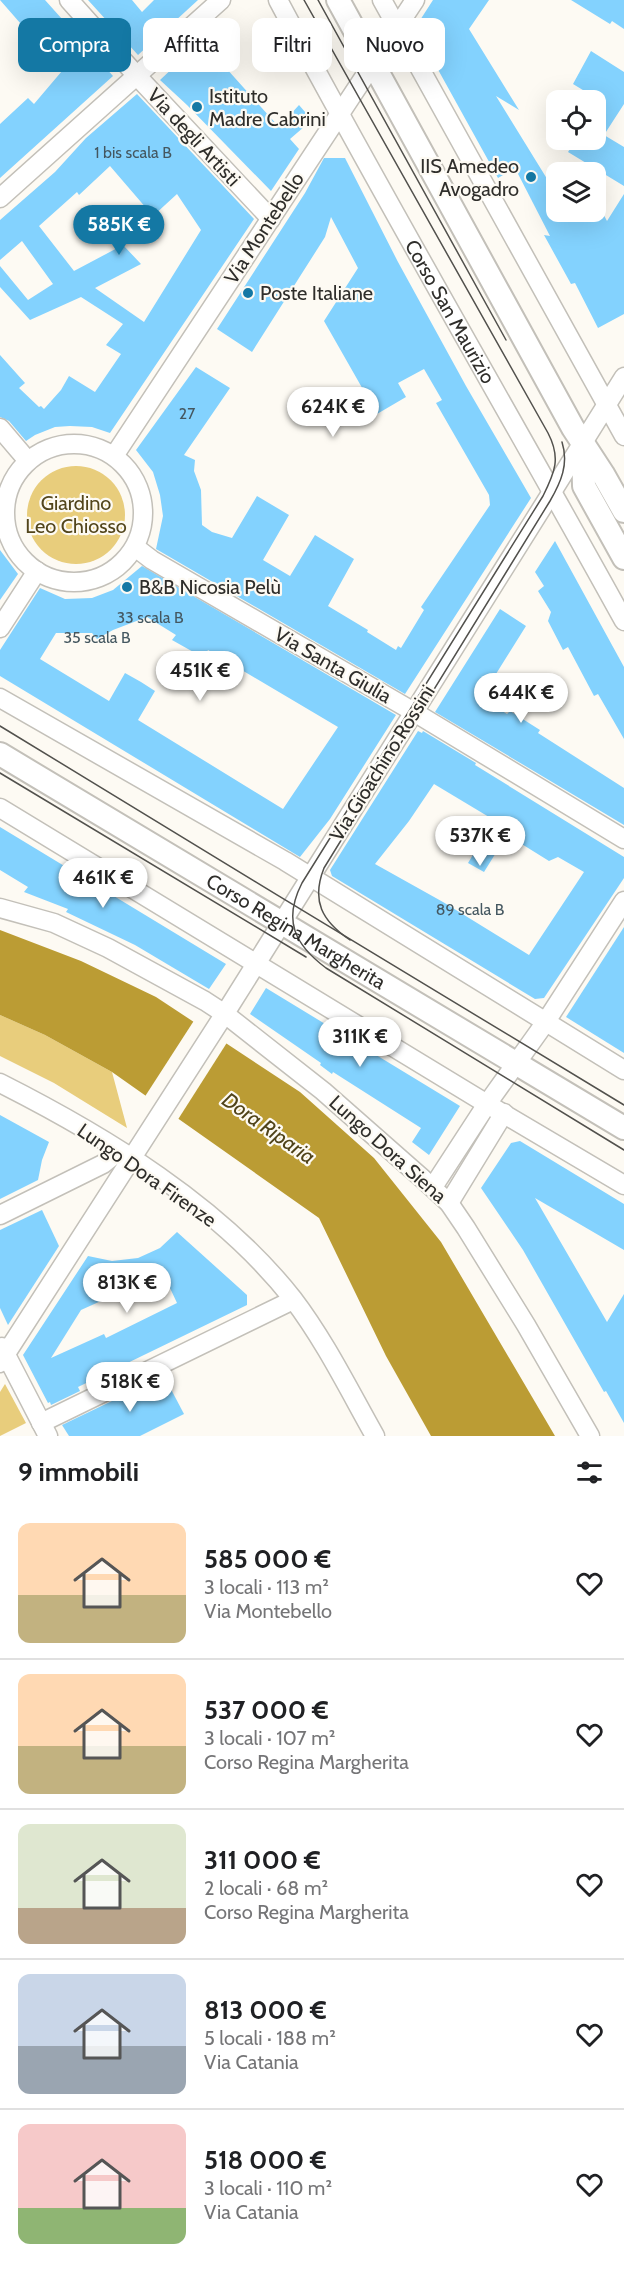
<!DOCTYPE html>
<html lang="it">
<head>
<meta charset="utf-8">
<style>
  body { margin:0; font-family:Cabin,sans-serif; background:#f2f2f2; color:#202124; height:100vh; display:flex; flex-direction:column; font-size:22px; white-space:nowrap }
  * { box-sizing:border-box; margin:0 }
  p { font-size:20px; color:#757577 }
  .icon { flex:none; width:33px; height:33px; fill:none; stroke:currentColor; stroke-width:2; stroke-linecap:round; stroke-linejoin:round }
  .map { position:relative; height:1436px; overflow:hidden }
  .drawer { display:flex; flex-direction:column; background:#fff; flex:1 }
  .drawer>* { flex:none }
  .hud { position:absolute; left:18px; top:18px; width:588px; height:54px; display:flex; gap:12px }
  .fabs { position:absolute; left:546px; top:90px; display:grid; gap:12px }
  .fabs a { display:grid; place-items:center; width:60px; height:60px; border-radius:12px; background:#fff; box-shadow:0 6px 24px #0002; font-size:30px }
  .price { position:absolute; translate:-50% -51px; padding:0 14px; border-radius:21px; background:#fff; color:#222; font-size:20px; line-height:39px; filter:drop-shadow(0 2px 3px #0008) }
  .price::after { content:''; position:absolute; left:50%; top:36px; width:18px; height:14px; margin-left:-9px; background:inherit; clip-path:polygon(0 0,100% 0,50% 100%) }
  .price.selected { background:#1478a4; color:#fff }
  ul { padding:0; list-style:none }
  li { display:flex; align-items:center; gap:18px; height:150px; padding:0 18px }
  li+li { border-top:2px solid #e0e0e0 }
  li span { display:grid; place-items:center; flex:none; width:168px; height:120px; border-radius:12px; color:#555 }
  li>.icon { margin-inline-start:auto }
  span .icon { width:72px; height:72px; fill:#fffc; stroke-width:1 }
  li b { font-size:26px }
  h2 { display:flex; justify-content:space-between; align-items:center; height:72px; padding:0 18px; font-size:26px }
  .pill { padding:0 21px; border-radius:12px; background:#fff; box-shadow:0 6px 24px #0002; font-size:21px; line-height:54px }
  .pill.selected { background:#1478a4; color:#fff }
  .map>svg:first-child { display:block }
  .green { fill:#e8cd7c }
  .water { fill:#bb9c34 }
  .pier { fill:#fdfaf3 }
  .building { fill:#83d2fe; fill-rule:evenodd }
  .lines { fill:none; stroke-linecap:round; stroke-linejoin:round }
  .minor-casing { stroke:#c3c0b9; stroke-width:21 }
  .major-casing { stroke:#c3c0b9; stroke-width:26 }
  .minor { stroke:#fff; stroke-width:18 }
  .major { stroke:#fff; stroke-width:22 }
  .tram { stroke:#52514d; stroke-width:1.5 }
  .poi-dot { fill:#1478a4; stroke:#fdfaf3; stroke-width:2 }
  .labels { text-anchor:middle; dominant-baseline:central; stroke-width:4.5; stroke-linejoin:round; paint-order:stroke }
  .number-label { font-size:16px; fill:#445760 }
  .poi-label { font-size:20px; fill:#2f2e2b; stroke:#fdfaf3; text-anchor:start }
  .street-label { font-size:20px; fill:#2f2e2b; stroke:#fdfaf3 }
  .park-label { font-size:20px; fill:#52451b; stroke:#fdfaf3 }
  .water-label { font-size:21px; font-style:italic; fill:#504319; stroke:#fdfaf3 }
</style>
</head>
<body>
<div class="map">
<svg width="624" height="1436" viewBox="0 0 624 1436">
  <rect width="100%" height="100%" fill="#fdfaf3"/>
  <g class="green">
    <circle cx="76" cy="515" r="49"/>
    <path d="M 0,1015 L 45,1035 L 112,1072 L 127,1128 L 54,1083 L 0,1056 Z"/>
    <path d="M 5,1384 L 26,1423 L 0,1436 L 0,1392 Z"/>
  </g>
  <path class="water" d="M 0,930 L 81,961 L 156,997 L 300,1092 L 374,1158 L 441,1242 L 555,1436 L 431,1436 L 386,1356 L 319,1218 L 112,1072 L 45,1035 L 0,1015 Z"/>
  <path class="pier" d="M 195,1019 L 228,1041 L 177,1121 L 144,1098 Z"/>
  <g class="building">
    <path d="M 0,0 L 45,0 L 113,76 L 0,178 L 0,124 L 28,98 L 34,104 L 62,71 Z"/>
    <path d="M 88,0 L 132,0 L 142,12 L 154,0 L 198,0 L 138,55 Z"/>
    <path d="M 433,0 L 489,0 L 469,29 L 519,110 L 496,96 L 549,182 L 556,169 L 556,212 L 596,212 L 600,208 L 607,221 L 624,194 L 624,314 L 598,328 L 575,283 L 571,284 L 544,235 L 550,236 L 515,168 L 498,178 L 415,28 Z"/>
    <path d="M 571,0 L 624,0 L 624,29 L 612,21 L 610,24 Z"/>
    <path d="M 210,33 L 233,58 L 226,68 L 279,127 L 299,105 L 312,120 L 290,139 L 299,149 L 271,191 L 187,105 L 160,80 Z"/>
    <path d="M 591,51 L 624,72 L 624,104 L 604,135 L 624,147 L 624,186 L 568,152 L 576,140 L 596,140 L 596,98 L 573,84 Z"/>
    <path d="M 137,94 L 254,219 L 110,433 L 92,427 L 70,426 L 55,427 L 35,435 L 26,441 L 9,421 L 0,417 L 0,355 L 25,383 L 19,388 L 39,407 L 41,406 L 44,409 L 61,390 L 69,376 L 95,392 L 121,354 L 106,345 L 123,324 L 81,297 L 30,320 L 0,287 L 0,266 L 28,300 L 53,284 L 22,241 L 0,260 L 0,220 L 55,172 L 86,138 ZM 110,166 L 153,216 L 177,194 L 201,230 L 144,322 L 95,288 L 141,264 L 123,245 L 74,271 L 39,226 L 77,192 L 79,195 Z"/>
    <path d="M 324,158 L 345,158 L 398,262 L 466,386 L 531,498 L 405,694 L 156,549 L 163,516 L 160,495 L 153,472 L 136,450 L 196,367 L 230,388 L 184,455 L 195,460 L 194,471 L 201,490 L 202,525 L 212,532 L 232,538 L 257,496 L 289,515 L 263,560 L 290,576 L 315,535 L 354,559 L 328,606 L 368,630 L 367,632 L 396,650 L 398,646 L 401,648 L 424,610 L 421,607 L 490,505 L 489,495 L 436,403 L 442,400 L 424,369 L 398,383 L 406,397 L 377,414 L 324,321 L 358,268 L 331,217 L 325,237 L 252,352 L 217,329 L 305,193 Z"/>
    <path d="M 555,541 L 624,667 L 624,739 L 598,694 L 594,696 L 568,647 L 563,650 L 548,621 L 551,612 L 538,591 L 544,586 L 535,572 Z"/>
    <path d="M 0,550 L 18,574 L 0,600 Z"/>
    <path d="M 142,566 L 396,715 L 330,819 L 300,857 L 0,676 L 0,650 L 40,588 L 65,599 L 92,598 L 113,590 ZM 147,617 L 176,635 L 172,640 L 204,658 L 208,650 L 338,727 L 283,809 L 138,720 L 155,691 L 141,682 L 125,673 L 109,701 L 40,659 L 56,633 L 92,633 L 97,639 L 113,630 Z"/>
    <path d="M 500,609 L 526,626 L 481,698 L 507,714 L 510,711 L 540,730 L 538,733 L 624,788 L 624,825 L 435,712 Z"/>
    <path d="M 418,731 L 422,733 L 423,731 L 476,763 L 475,765 L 624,857 L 624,878 L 544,998 L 535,999 L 332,876 L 330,870 ZM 434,784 L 494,820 L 468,863 L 484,872 L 507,835 L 549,861 L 558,857 L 584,872 L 529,955 L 443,902 L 375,864 L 409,821 Z"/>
    <path d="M 0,827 L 226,964 L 209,989 L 135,945 L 66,912 L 68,909 L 24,892 L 28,887 L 0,870 Z"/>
    <path d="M 624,927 L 624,1053 L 566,1017 Z"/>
    <path d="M 266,988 L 460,1106 L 429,1155 L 412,1142 L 421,1128 L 333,1072 L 332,1074 L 320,1065 L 321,1063 L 250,1014 Z"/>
    <path d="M 0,1115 L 49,1142 L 42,1160 L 38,1180 L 0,1199 Z"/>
    <path d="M 520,1141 L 624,1204 L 624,1250 L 535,1198 L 607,1322 L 624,1294 L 624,1423 L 606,1391 L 604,1392 L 523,1250 L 481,1188 L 511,1143 Z"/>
    <path d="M 42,1210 L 59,1246 L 8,1325 L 0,1308 L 0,1230 Z"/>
    <path d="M 177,1232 L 247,1295 L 247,1305 L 78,1387 L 80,1391 L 51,1405 L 50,1402 L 48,1403 L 23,1355 L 88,1256 L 112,1261 L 138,1258 L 160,1248 ZM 163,1273 L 177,1303 L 106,1338 L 104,1334 L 51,1358 L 81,1310 Z"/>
    <path d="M 164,1376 L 184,1414 L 140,1436 L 69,1436 L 62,1425 Z"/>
  </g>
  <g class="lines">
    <g class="minor-casing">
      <g id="minor">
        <path d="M 69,0 L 137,76 L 271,219"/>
        <path id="s1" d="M 278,0 C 389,209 510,414 624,621"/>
        <path d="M 382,0 L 624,436"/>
        <path d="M 0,198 L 221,0"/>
        <path d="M 0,428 L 28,461"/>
        <circle cx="74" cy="513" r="69"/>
        <path d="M 114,456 L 415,0"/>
        <path d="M 135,547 L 152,560 L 414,712 L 624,839"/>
        <path d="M 0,628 L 37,571"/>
        <path d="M 0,698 L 285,861 L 624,1070"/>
        <path d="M 0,808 L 487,1104 L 624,1185"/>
        <path d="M 0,908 L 54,923 L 108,948 L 205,1001 L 225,1014 L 323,1091 L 423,1179 L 449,1203 L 466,1228 L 526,1325 L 590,1436"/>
        <path d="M 0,1083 C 105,1136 220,1206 293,1299 C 325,1341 349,1390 375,1436"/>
        <path d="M 433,1187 L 487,1104 L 545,1023 L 624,901"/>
        <path d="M 449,1203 L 504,1113"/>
        <path d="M 0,1215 L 103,1164 L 119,1151"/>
        <path d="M 2,1347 L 48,1436"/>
        <path d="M 0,1363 L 229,1007 L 624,377"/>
        <path d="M 41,1423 L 293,1300"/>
      </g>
    </g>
    <g class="major-casing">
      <g id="major">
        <path d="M 338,0 L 573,428 L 603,474 L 624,511"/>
        <path d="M 583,444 L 584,486 L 624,558"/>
        <path id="s2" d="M 0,754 L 624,1128"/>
      </g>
    </g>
    <use href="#minor" class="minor"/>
    <use href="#major" class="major"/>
    <g class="tram">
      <path d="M 304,0 L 548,433 C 561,458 555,472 543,496 L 302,883 C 283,920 294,944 326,968 L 624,1150"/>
      <path d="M 318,0 L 506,340"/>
      <path d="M 0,726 C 208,853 415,979 624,1105"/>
      <path d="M 0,773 L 306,957"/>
      <path d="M 350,940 C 322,921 311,901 324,868 L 550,501 C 561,482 569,464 562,442"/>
    </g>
  </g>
  <g class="poi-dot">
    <circle cx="197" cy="107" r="6"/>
    <circle cx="531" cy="177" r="6"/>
    <circle cx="248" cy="293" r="6"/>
    <circle cx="127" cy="587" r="6"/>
  </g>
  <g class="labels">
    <g class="number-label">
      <text x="133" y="152">1 bis scala B</text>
      <text x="187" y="413">27</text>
      <text x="150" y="617">33 scala B</text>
      <text x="97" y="637">35 scala B</text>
      <text x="470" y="909">89 scala B</text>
    </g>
    <g class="poi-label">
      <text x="209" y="96">Istituto<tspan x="209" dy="23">Madre Cabrini</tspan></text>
      <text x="519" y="166" text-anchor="end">IIS Amedeo<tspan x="519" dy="23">Avogadro</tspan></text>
      <text x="260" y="293">Poste Italiane</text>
      <text x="139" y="587">B&amp;B Nicosia Pelù</text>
    </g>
    <g class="street-label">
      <text transform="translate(194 137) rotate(47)">Via degli Artisti</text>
      <text transform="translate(264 228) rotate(-57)">Via Montebello</text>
      <text stroke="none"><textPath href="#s1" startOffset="356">Corso San Maurizio</textPath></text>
      <text transform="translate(333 665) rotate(30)">Via Santa Giulia</text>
      <text transform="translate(382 763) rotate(-58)">Via Gioachino Rossini</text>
      <text stroke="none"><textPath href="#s2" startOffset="345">Corso Regina Margherita</textPath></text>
      <text transform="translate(388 1149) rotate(42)">Lungo Dora Siena</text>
      <text transform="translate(147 1175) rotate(35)">Lungo Dora Firenze</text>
    </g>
    <g class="park-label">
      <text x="76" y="503">Giardino<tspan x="76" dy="23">Leo Chiosso</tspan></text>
    </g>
    <g class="water-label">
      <text transform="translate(269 1128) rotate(35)">Dora Riparia</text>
    </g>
  </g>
</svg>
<div class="fabs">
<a><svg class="icon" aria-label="locate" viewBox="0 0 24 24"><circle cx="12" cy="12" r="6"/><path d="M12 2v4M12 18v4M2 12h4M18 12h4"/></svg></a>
<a><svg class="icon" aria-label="layers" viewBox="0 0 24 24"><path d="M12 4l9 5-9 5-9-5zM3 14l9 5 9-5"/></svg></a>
</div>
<b class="price selected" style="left:119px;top:256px">585K €</b>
<b class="price" style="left:333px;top:438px">624K €</b>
<b class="price" style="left:200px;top:702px">451K €</b>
<b class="price" style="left:521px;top:724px">644K €</b>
<b class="price" style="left:480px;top:867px">537K €</b>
<b class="price" style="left:103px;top:909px">461K €</b>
<b class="price" style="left:360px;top:1068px">311K €</b>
<b class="price" style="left:127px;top:1314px">813K €</b>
<b class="price" style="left:130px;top:1413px">518K €</b>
<div class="hud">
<a class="pill selected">Compra</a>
<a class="pill">Affitta</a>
<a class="pill">Filtri</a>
<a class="pill">Nuovo</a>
</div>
</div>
<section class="drawer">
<h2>9 immobili<svg class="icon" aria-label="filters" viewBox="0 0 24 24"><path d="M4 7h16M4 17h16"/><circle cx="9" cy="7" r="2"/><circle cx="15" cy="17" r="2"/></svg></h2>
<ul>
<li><span style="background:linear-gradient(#ffd9b3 60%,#c2b280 0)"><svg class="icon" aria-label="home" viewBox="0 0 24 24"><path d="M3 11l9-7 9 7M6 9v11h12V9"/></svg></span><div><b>585 000 €</b><p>3 locali · 113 m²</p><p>Via Montebello</p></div><svg class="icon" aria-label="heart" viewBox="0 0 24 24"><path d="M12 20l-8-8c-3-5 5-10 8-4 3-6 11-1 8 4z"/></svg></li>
<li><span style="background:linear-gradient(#ffd9b3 60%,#c2b280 0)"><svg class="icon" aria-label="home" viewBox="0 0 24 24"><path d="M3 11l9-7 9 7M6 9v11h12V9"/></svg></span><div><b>537 000 €</b><p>3 locali · 107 m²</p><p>Corso Regina Margherita</p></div><svg class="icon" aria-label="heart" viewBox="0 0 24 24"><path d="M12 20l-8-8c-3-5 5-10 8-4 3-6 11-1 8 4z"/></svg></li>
<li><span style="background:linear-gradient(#dfe7d0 70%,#b9a48a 0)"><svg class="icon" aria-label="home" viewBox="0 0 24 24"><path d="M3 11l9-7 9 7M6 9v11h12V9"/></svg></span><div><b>311 000 €</b><p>2 locali · 68 m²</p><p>Corso Regina Margherita</p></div><svg class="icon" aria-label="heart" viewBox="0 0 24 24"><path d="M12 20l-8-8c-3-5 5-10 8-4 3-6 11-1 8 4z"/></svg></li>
<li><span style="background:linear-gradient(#c9d6e8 60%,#9aa5b1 0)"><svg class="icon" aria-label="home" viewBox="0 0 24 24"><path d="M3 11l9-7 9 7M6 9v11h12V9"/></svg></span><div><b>813 000 €</b><p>5 locali · 188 m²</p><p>Via Catania</p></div><svg class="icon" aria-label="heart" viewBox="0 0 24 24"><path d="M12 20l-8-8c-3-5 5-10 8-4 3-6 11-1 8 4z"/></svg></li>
<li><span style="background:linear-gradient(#f6c9c9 70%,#8fb573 0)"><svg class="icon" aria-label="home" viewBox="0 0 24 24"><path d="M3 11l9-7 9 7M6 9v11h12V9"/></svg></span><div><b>518 000 €</b><p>3 locali · 110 m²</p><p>Via Catania</p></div><svg class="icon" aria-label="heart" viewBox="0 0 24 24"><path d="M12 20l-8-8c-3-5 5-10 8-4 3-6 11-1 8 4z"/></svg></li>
</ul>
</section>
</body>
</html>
